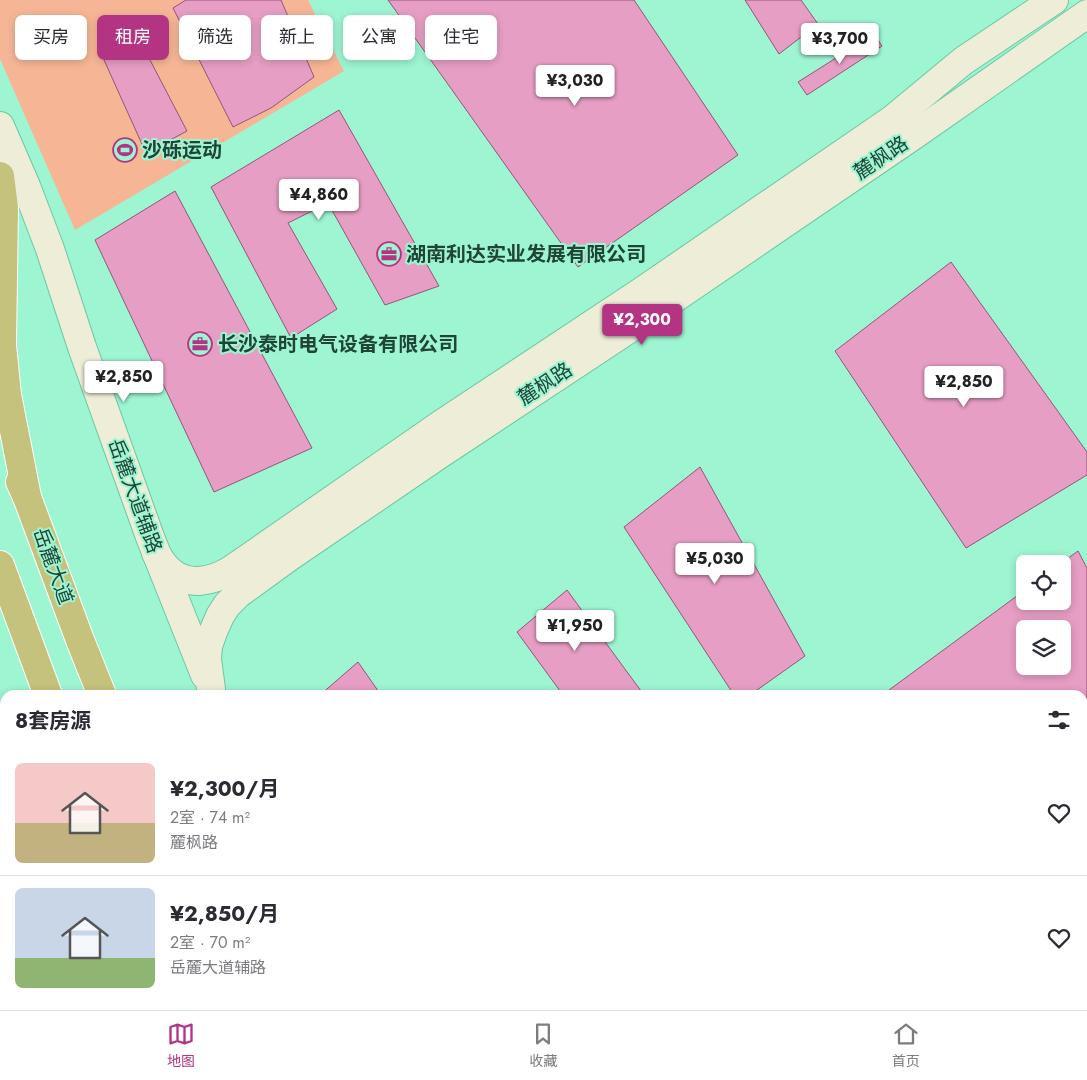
<!DOCTYPE html>
<html lang="zh">
<head>
<meta charset="utf-8">
<style>
  body { margin:0; font-family:Jost,"Noto Sans SC",sans-serif; background:#f7f7f7; color:#2b2b33; height:100vh; display:flex; flex-direction:column; font-size:19px; white-space:nowrap }
  * { box-sizing:border-box; margin:0 }
  p { font-size:16px; color:#7c7c81 }
  .icon { flex:none; width:28px; height:28px; fill:none; stroke:currentColor; stroke-width:2; stroke-linecap:round; stroke-linejoin:round }
  .map { position:relative; flex:1; overflow:hidden }
  .panel { position:absolute; left:0px; top:690px; width:1088px; height:320px; display:flex; flex-direction:column; background:#fff; border-radius:15px 15px 0 0; box-shadow:0 2px 8px #0003 }
  .panel>* { flex:none }
  .hud { position:absolute; left:15px; top:15px; width:500px; height:45px; display:flex; gap:10px }
  .controls { position:absolute; left:1016px; top:555px; display:grid; gap:10px }
  .controls a { display:grid; place-items:center; width:55px; height:55px; border-radius:8px; background:#fff; box-shadow:0 2px 8px #0003; font-size:25px }
  .price { position:absolute; translate:-50% -42px; padding:0 11px; border-radius:5px; background:#fff; color:#222; font-size:16px; line-height:32px; filter:drop-shadow(0 1px 2px #0008) }
  .price::after { content:''; position:absolute; left:50%; top:30px; width:15px; height:11px; margin-left:-8px; background:inherit; clip-path:polygon(0 0,100% 0,50% 100%) }
  .price.active { background:#b23482; color:#fff }
  ul { padding:0; list-style:none }
  li { display:flex; align-items:center; gap:15px; height:125px; padding:0 15px }
  li+li { border-top:1px solid #e1e1e2 }
  li span { display:grid; place-items:center; flex:none; width:140px; height:100px; border-radius:8px; color:#555 }
  li>.icon { margin-inline-start:auto }
  span .icon { width:60px; height:60px; fill:#fffc; stroke-width:1 }
  li b { font-size:21px }
  h2 { display:flex; justify-content:space-between; align-items:center; height:60px; padding:0 15px; font-size:21px }
  .chip { padding:0 18px; border-radius:8px; background:#fff; box-shadow:0 2px 8px #0003; font-size:18px; line-height:45px }
  .chip.active { background:#b23482; color:#fff }
  .tab-bar { display:flex; justify-content:space-around; align-items:center; height:70px; border-top:1px solid #e1e1e2; background:#fff; font-size:14px; color:#7c7c81 }
  .tab-bar a { display:grid; justify-items:center; gap:2px }
  .tab-bar .active { color:#b23482 }
  .map>svg:first-child { display:block }
  .green { fill:#f6b696 }
  .building { fill:#e79ec4; stroke:#955478; fill-rule:evenodd }
  .lines { fill:none; stroke-linecap:round; stroke-linejoin:round }
  .street-casing { stroke:#6ec6a4; stroke-width:22 }
  .secondary-casing { stroke:#6ec6a4; stroke-width:30 }
  .highway-casing { stroke:#fff; stroke-width:30 }
  .street { stroke:#fff; stroke-width:20 }
  .secondary { stroke:#ededd8; stroke-width:28 }
  .highway { stroke:#c4c27c; stroke-width:28 }
  .labels { text-anchor:middle; dominant-baseline:central; stroke-width:4; stroke-linejoin:round; paint-order:stroke }
  .poi-label { font-size:20px; font-weight:bold; fill:#204537; stroke:#9df5d2; text-anchor:start }
  .street-label { font-size:20px; fill:#204537; stroke:#9df5d2 }
</style>
</head>
<body>
<div class="map">
<svg width="1087" height="1010" viewBox="0 0 1087 1010">
  <rect width="100%" height="100%" fill="#9df5d2"/>
  <path class="green" d="M 0,0 L 308,0 L 344,71 L 75,230 L 0,59 Z"/>
  <g class="building">
    <path d="M 186,0 L 281,0 L 314,77 L 271,108 L 233,127 L 173,8 Z"/>
    <path d="M 388,0 L 634,0 L 738,155 L 578,267 Z"/>
    <path d="M 745,0 L 801,0 L 818,24 L 779,54 Z"/>
    <path d="M 874,34 L 882,46 L 807,95 L 798,82 Z"/>
    <path d="M 138,37 L 187,131 L 146,153 L 104,60 Z"/>
    <path d="M 339,110 L 439,286 L 385,305 L 328,203 L 288,223 L 337,309 L 291,338 L 211,187 Z"/>
    <path d="M 175,191 L 312,448 L 214,492 L 95,240 Z"/>
    <path d="M 951,262 L 1087,452 L 1087,475 L 966,548 L 835,351 Z"/>
    <path d="M 700,467 L 805,656 L 750,695 L 734,695 L 624,527 Z"/>
    <path d="M 1078,551 L 1087,568 L 1087,732 L 1082,735 L 1082,695 L 893,695 L 889,690 L 1025,590 L 1025,601 L 1062,601 L 1062,564 L 1060,564 ZM 1025,629 L 1062,629 L 1062,666 L 1025,666 Z"/>
    <path d="M 567,590 L 644,695 L 563,695 L 517,632 Z"/>
    <path d="M 358,662 L 381,695 L 320,695 Z"/>
    <path d="M 465,1005 L 651,1005 L 655,1010 L 469,1010 Z"/>
    <path d="M 728,1005 L 835,1005 L 839,1010 L 731,1010 Z"/>
  </g>
  <g class="lines">
    <g class="street-casing">
      <path id="street" d="M 0,899 L 5,898"/>
    </g>
    <g class="secondary-casing">
      <g id="secondary">
        <path d="M 0,126 L 26,186 L 50,249 L 82,347 L 150,537 L 205,675"/>
        <path d="M 156,553 C 160,560 164,567 171,572 C 189,587 213,581 231,570 L 443,423 L 641,292 L 893,119 L 963,61 L 1054,0"/>
        <path d="M 211,689 L 207,659 L 208,646 L 213,632 L 220,616 L 227,605 L 238,594 L 289,557 L 440,454 L 644,319 L 917,133 L 1087,14"/>
        <path d="M 0,741 L 5,756"/>
        <path d="M 112,1005 L 115,1010"/>
        <path d="M 346,1005 L 348,1010"/>
      </g>
    </g>
    <g class="highway-casing">
      <g id="highway">
        <path d="M 0,176 L 4,208 L 2,345 L 7,395 L 27,497"/>
        <path d="M 20,482 L 27,497 L 80,640 L 102,695"/>
        <path d="M 0,565 L 48,695"/>
        <path d="M 182,1005 L 184,1010"/>
        <path d="M 237,1005 L 240,1010"/>
      </g>
    </g>
    <use href="#street" class="street"/>
    <use href="#secondary" class="secondary"/>
    <use href="#highway" class="highway"/>
  </g>
  <defs>
    <g id="stadium-ring" transform="scale(1.25)"><circle r="9.5" fill="#9df5d2" stroke="#b23482" stroke-width="1.5"/><path d="M0-5a6.5 5 0 1 0 0 10a6.5 5 0 1 0 0-10ZM-3.5-1.8h7v3.6h-7Z" fill="#b23482"/></g>
    <g id="office-ring" transform="scale(1.25)"><circle r="9.5" fill="#9df5d2" stroke="#b23482" stroke-width="1.5"/><path d="M-6-3h4V-5.5h4V-3h4V5H-6ZM-1-4.5V-3h2v-1.5ZM-6 0V1H6V0Z" fill="#b23482"/></g>
  </defs>
  <g fill-rule="evenodd">
    <use href="#stadium-ring" x="125" y="150"/>
    <use href="#office-ring" x="389" y="254"/>
    <use href="#office-ring" x="200" y="344"/>
  </g>
  <g class="labels">
    <g class="poi-label">
      <text x="142" y="150">沙砾运动</text>
      <text x="406" y="254">湖南利达实业发展有限公司</text>
      <text x="218" y="344">长沙泰时电气设备有限公司</text>
    </g>
    <g class="street-label">
      <text transform="translate(881 158) rotate(-34)">麓枫路</text>
      <text transform="translate(545 384) rotate(-33)">麓枫路</text>
      <text transform="translate(135 496) rotate(70)">岳麓大道辅路</text>
      <text transform="translate(53 566) rotate(70)">岳麓大道</text>
    </g>
  </g>
</svg>
<div class="controls">
<a><svg class="icon" aria-label="locate" viewBox="0 0 24 24"><circle cx="12" cy="12" r="6"/><path d="M12 2v4M12 18v4M2 12h4M18 12h4"/></svg></a>
<a><svg class="icon" aria-label="layers" viewBox="0 0 24 24"><path d="M12 4l9 5-9 5-9-5zM3 14l9 5 9-5"/></svg></a>
</div>
<b class="price" style="left:840px;top:65px">¥3,700</b>
<b class="price" style="left:575px;top:107px">¥3,030</b>
<b class="price" style="left:319px;top:221px">¥4,860</b>
<b class="price active" style="left:642px;top:346px">¥2,300</b>
<b class="price" style="left:124px;top:403px">¥2,850</b>
<b class="price" style="left:964px;top:408px">¥2,850</b>
<b class="price" style="left:715px;top:585px">¥5,030</b>
<b class="price" style="left:575px;top:652px">¥1,950</b>
<div class="hud">
<a class="chip">买房</a>
<a class="chip active">租房</a>
<a class="chip">筛选</a>
<a class="chip">新上</a>
<a class="chip">公寓</a>
<a class="chip">住宅</a>
</div>
<section class="panel">
<h2>8套房源<svg class="icon" aria-label="filters" viewBox="0 0 24 24"><path d="M4 7h16M4 17h16"/><circle cx="9" cy="7" r="2"/><circle cx="15" cy="17" r="2"/></svg></h2>
<ul>
<li><span style="background:linear-gradient(#f6c9c9 60%,#c2b280 0)"><svg class="icon" aria-label="home" viewBox="0 0 24 24"><path d="M3 11l9-7 9 7M6 9v11h12V9"/></svg></span><div><b>¥2,300/月</b><p>2室 · 74 m²</p><p>麓枫路</p></div><svg class="icon" aria-label="heart" viewBox="0 0 24 24"><path d="M12 20l-8-8c-3-5 5-10 8-4 3-6 11-1 8 4z"/></svg></li>
<li><span style="background:linear-gradient(#c9d6e8 70%,#8fb573 0)"><svg class="icon" aria-label="home" viewBox="0 0 24 24"><path d="M3 11l9-7 9 7M6 9v11h12V9"/></svg></span><div><b>¥2,850/月</b><p>2室 · 70 m²</p><p>岳麓大道辅路</p></div><svg class="icon" aria-label="heart" viewBox="0 0 24 24"><path d="M12 20l-8-8c-3-5 5-10 8-4 3-6 11-1 8 4z"/></svg></li>
</ul>
</section>
</div>
<nav class="tab-bar">
<a class="active"><svg class="icon" aria-label="map" viewBox="0 0 24 24"><path d="M3 6l6-2 6 2 6-2v14l-6 2-6-2-6 2zM9 4v14M15 6v14"/></svg>地图</a>
<a><svg class="icon" aria-label="saved" viewBox="0 0 24 24"><path d="M7 4h10v16l-5-4-5 4z"/></svg>收藏</a>
<a><svg class="icon" aria-label="home" viewBox="0 0 24 24"><path d="M3 11l9-7 9 7M6 9v11h12V9"/></svg>首页</a>
</nav>
</body>
</html>
